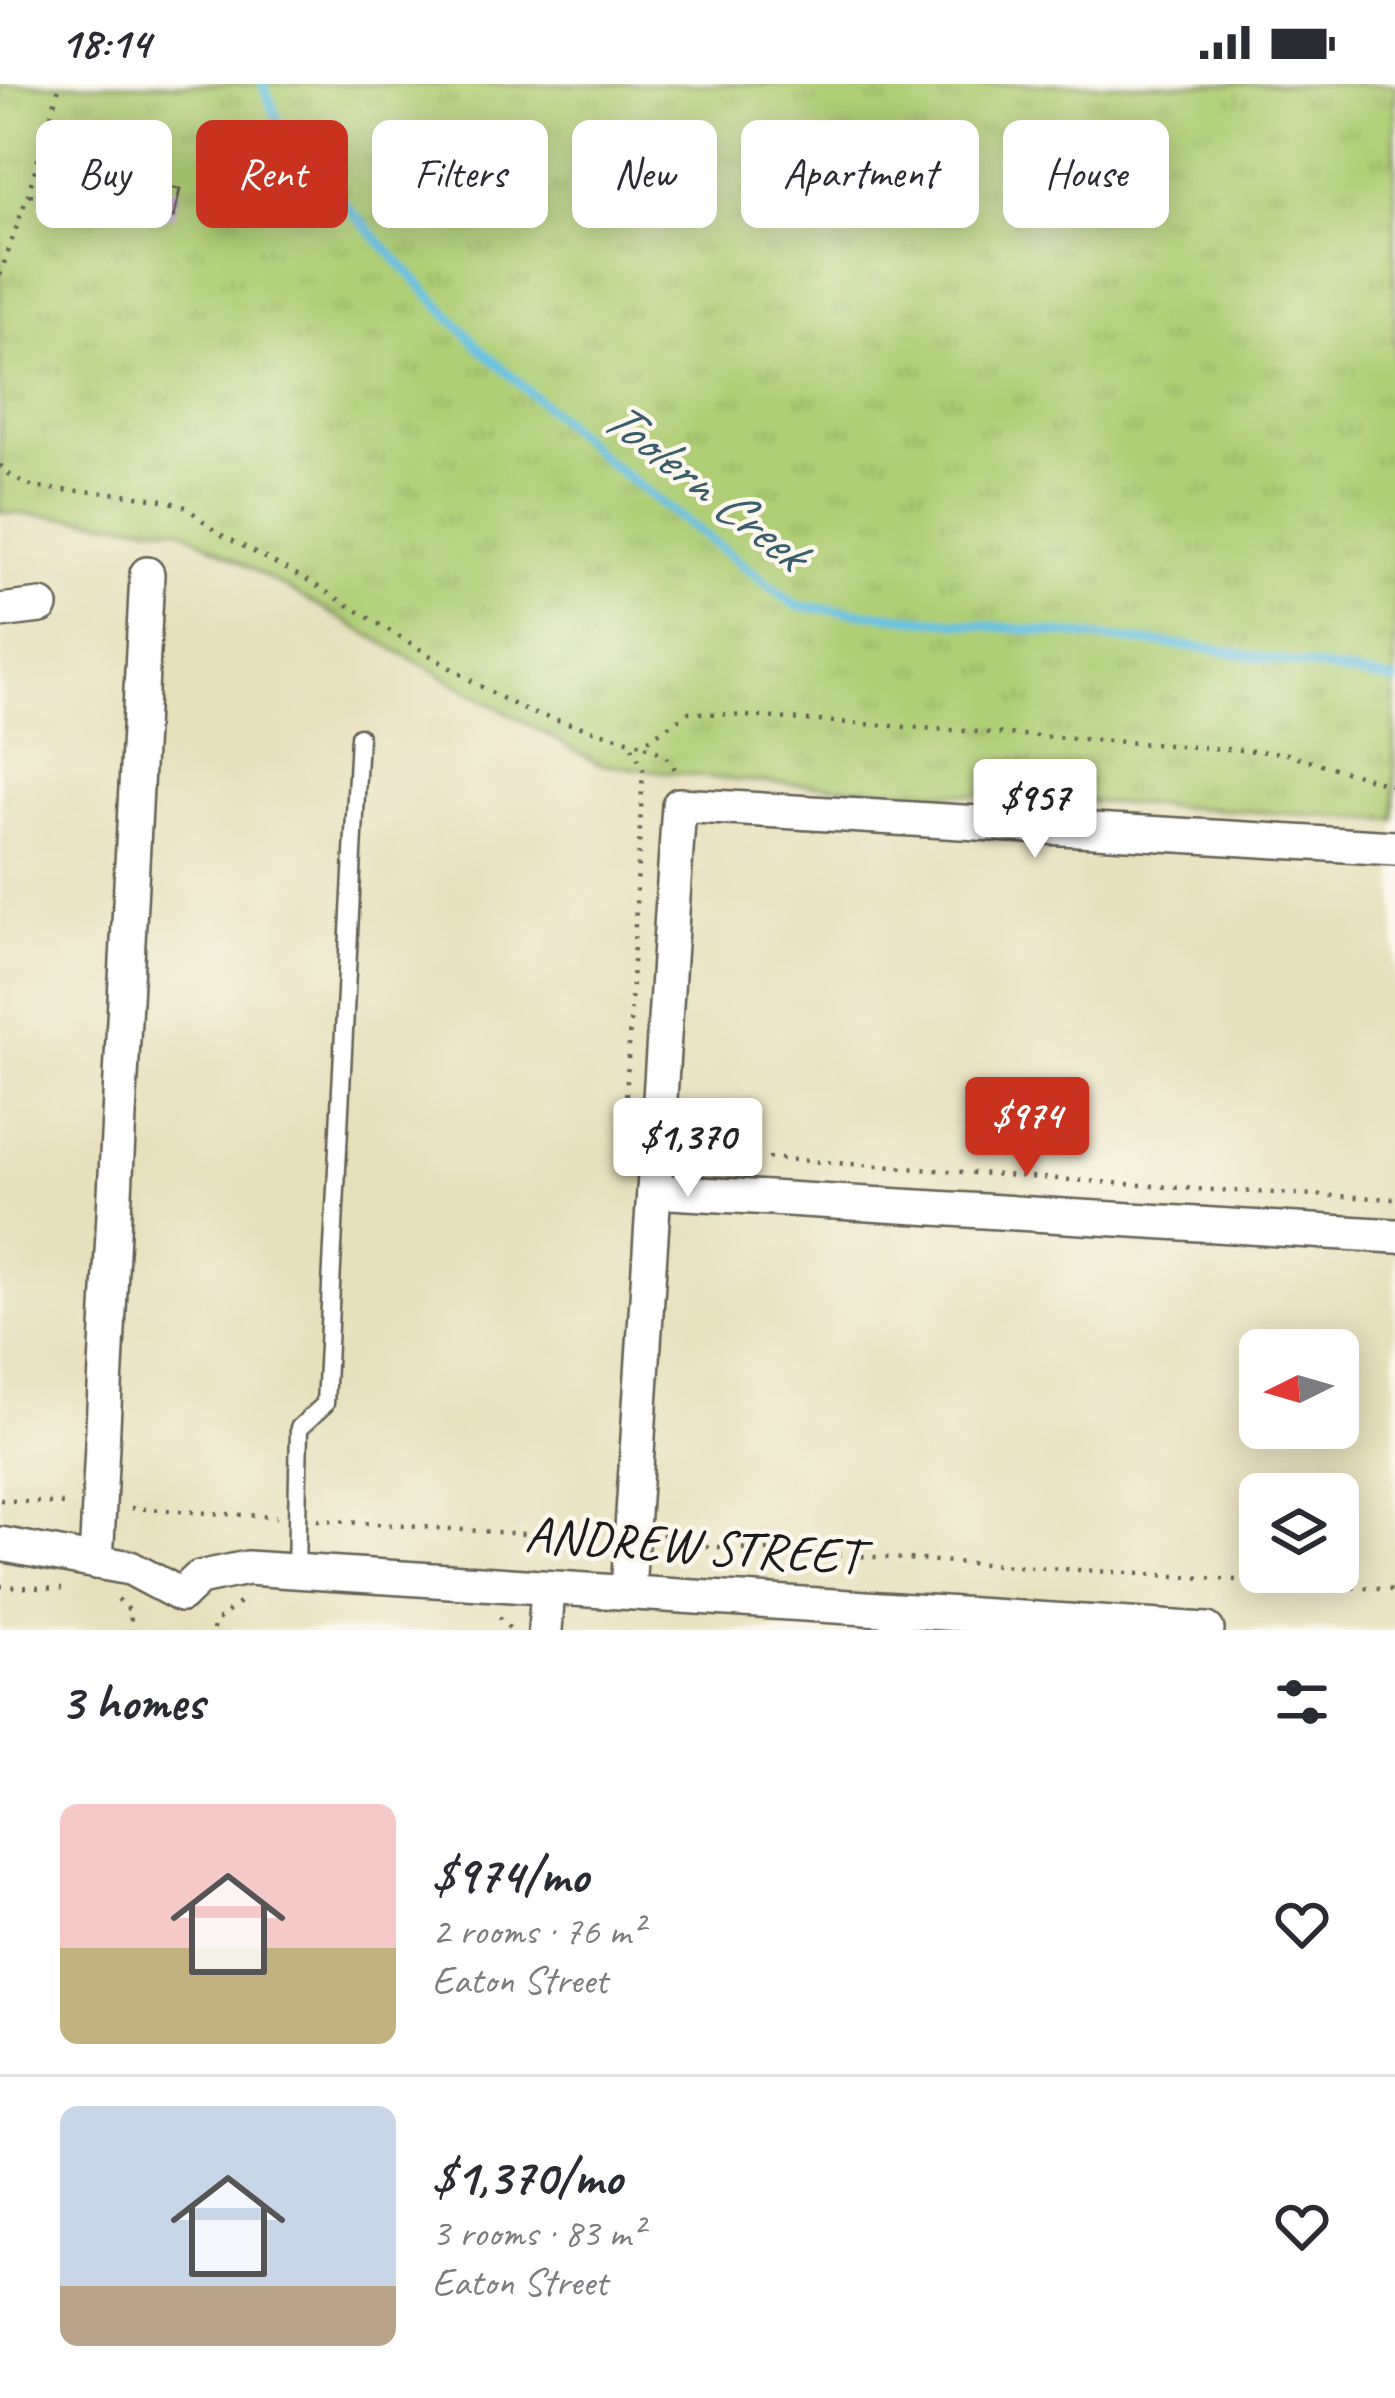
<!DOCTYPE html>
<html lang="en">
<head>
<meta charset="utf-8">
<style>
  body { margin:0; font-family:Caveat,sans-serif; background:#f2f2f3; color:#2b2b33; height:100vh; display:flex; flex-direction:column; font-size:45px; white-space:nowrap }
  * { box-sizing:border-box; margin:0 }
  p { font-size:39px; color:#7c7c81 }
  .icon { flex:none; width:66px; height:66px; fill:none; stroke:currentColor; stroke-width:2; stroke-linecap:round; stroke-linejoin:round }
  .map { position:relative; height:1546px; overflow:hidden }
  .details { display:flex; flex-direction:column; background:#fff; flex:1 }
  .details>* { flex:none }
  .banner { position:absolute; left:36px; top:36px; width:1323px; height:108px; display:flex; gap:24px }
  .needle { width:78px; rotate:265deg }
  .fabs { position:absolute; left:1239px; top:1245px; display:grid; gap:24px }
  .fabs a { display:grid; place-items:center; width:120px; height:120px; border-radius:18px; background:#fff; box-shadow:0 6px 30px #0003; font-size:60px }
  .price { position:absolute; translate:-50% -102px; padding:0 27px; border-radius:12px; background:#fff; color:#222; font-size:39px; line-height:78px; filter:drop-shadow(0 3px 6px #0008) }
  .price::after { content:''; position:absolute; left:50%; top:72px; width:36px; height:27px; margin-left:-18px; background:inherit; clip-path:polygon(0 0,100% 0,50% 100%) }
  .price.on { background:#c8321e; color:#fff }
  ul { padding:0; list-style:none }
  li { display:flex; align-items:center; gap:36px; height:300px; padding:0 60px }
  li+li { border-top:3px solid #e1e1e2 }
  li span { display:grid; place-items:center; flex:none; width:336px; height:240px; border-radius:18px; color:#555 }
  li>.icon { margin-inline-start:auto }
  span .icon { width:144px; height:144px; fill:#fffc; stroke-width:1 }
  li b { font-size:51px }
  h2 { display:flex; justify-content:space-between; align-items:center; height:144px; padding:0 60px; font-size:51px }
  .chip { padding:0 42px; border-radius:18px; background:#fff; box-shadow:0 6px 30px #0003; font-size:42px; line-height:108px }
  .chip.on { background:#c8321e; color:#fff }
  .status { display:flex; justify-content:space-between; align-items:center; height:84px; padding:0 60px; background:#fff; direction:ltr }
  .status svg { height:33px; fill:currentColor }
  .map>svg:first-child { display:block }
  .grass { fill:url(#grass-tufts); stroke:#667548; stroke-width:3 }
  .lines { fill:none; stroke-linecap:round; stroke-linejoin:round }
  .stream { stroke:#66c1e4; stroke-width:9 }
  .building { fill:url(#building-hatch) }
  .lane-casing { stroke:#636154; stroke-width:21 }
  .street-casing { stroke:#636154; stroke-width:38 }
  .path { stroke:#636154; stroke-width:4.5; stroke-dasharray:3 9; stroke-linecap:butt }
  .lane { stroke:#fff; stroke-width:16 }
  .street { stroke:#fff; stroke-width:33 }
  .labels { text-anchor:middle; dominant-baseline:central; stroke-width:9; stroke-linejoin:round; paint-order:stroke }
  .street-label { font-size:51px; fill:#1c1c1c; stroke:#fbf7ec }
  .water-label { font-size:54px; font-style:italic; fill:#3a5e6c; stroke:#fbf7ec }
</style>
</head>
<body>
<div class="status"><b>18:14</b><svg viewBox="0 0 49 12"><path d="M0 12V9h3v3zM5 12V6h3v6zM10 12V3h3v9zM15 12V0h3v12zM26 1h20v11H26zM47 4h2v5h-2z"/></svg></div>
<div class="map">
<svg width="1395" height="1546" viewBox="0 0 1395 1546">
  <defs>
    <pattern id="grass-tufts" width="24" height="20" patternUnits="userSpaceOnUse" patternTransform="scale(3)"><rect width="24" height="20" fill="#afce75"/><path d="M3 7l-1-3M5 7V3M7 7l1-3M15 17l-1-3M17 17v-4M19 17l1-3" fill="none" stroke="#96b065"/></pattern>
    <pattern id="building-hatch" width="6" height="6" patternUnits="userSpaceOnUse" patternTransform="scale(3)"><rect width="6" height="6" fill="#cda4d8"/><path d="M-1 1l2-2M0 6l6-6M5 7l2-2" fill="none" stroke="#a685ae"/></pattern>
  </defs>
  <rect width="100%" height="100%" fill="#fbf7ec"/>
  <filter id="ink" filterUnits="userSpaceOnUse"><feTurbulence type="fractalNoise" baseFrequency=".00833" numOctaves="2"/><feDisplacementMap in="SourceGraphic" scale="24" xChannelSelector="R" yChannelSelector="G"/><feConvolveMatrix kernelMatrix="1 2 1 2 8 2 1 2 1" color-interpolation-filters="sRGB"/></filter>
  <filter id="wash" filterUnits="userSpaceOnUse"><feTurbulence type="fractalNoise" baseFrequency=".004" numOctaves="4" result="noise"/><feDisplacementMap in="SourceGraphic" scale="48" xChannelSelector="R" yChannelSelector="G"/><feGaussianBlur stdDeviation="2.7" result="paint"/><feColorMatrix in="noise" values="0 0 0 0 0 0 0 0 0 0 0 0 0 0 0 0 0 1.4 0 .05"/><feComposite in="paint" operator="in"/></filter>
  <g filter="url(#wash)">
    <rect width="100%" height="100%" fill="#e6e0bb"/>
    <path class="grass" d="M 0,0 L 1395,0 L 1395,736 L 733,696 L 599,680 L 179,444 L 0,428 Z"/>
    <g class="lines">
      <path class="stream" d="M 263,0 L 287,59 L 479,263 L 605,376 L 797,522 L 1214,565 L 1395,597"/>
    </g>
    <g id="blocks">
      <path class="building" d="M 153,101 L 180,105 L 174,133 L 147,128 Z"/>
    </g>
  </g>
  <g filter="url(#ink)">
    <use href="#blocks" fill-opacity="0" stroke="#636154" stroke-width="3"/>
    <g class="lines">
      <g class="lane-casing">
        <path id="lane" d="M 296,1488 L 299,1344 L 325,1320 L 359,652"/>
      </g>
      <g class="street-casing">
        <g id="street">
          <path d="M 0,527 L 41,522"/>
          <path d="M 654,1107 L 1395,1152"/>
          <path d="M 0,1460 L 130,1484 L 181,1511"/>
          <path d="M 96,1478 L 147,490"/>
          <path d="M 628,1507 L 679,721 L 1395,764"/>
          <path d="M 181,1511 L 199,1494 L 247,1484 L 1207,1546"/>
          <path d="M 545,1546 L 548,1504"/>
        </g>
      </g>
      <g class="path">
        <path d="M 30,111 L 109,123 L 149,118"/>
        <path d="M 0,191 L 28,110 L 60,0"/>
        <path d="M 0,381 L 12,393 L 36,404 L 123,410 L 164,416 L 186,423 L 218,449 L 307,496 L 480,602 L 528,628 L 642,660 L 689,628 L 1284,669 L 1395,702"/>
        <path d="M 645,662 L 665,671 L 680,692"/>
        <path d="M 625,1035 L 643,685 L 628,655"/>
        <path d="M 686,1058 L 727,1071 L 1196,1105 L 1395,1115"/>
        <path d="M 0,1416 L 66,1420"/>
        <path d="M 131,1424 L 276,1433"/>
        <path d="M 317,1436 L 599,1455"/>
        <path d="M 663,1449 L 670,1460"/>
        <path d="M 670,1460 L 1395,1506"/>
        <path d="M 0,1502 L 62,1505"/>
        <path d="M 118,1515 L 131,1528 L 130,1546"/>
        <path d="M 499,1533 L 511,1546"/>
        <path d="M 213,1546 L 214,1539 L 239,1519"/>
      </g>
      <use href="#lane" class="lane"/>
      <use href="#street" class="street"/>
    </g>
  </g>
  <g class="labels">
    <g class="street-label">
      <text transform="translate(693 1461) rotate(4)">ANDREW STREET</text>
    </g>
    <g class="water-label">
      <text transform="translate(705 400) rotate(38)">Toolern Creek</text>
    </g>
  </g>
</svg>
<div class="fabs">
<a><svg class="needle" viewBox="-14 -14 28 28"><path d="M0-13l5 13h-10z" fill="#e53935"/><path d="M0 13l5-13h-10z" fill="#7c7c81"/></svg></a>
<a><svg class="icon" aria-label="layers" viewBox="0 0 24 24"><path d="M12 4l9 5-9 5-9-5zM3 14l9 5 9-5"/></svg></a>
</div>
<b class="price" style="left:1035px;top:777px">$957</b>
<b class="price on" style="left:1027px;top:1095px">$974</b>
<b class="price" style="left:688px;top:1116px">$1,370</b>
<div class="banner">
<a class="chip">Buy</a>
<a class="chip on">Rent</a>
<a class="chip">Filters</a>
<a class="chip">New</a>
<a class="chip">Apartment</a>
<a class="chip">House</a>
</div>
</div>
<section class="details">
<h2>3 homes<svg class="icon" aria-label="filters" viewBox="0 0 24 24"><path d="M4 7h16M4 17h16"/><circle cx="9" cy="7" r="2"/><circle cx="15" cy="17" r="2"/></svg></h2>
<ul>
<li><span style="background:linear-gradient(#f6c9c9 60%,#c2b280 0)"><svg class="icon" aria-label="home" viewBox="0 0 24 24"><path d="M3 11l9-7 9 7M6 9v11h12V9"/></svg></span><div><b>$974/mo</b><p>2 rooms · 76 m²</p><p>Eaton Street</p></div><svg class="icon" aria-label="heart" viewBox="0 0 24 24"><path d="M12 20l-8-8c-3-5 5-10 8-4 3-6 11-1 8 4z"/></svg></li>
<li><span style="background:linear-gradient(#c9d6e8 75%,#b9a48a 0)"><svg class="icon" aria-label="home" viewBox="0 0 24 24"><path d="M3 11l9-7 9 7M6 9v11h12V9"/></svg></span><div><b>$1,370/mo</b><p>3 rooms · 83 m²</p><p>Eaton Street</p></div><svg class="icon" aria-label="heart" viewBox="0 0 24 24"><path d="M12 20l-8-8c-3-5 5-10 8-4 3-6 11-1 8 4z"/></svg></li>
</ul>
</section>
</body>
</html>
